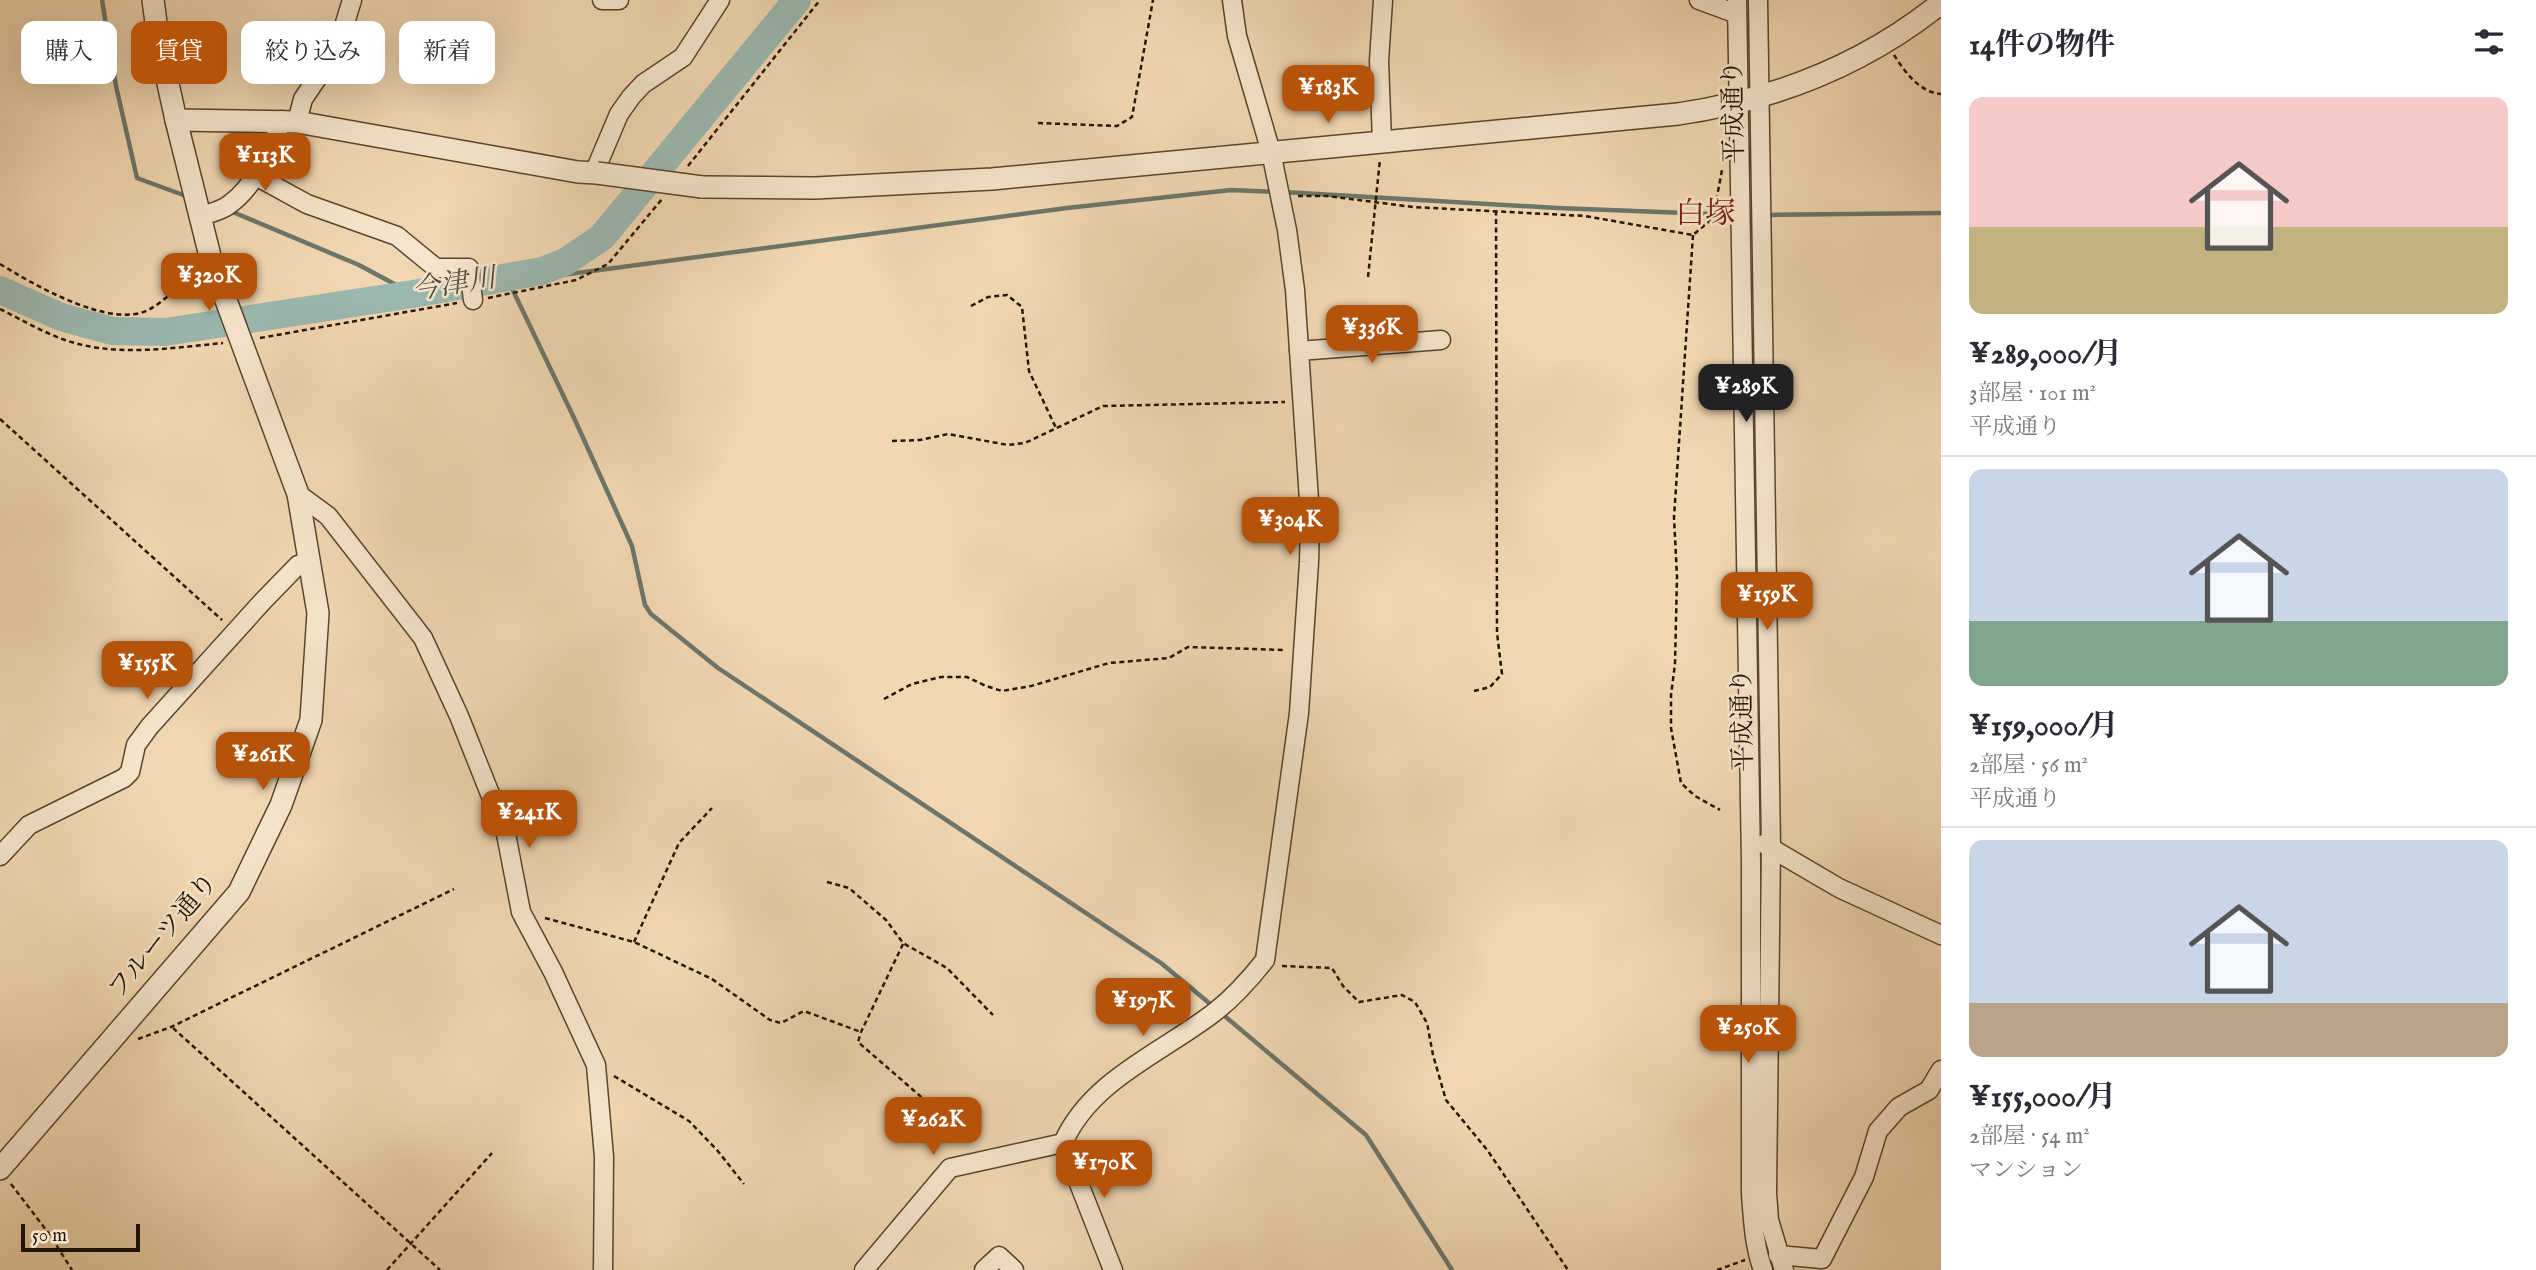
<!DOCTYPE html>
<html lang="ja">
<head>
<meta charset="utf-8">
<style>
  body { margin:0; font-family:"IM FELL English","Noto Serif JP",serif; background:#f2f2f3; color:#2b2b33; height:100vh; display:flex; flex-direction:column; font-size:26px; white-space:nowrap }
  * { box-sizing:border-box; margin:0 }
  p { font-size:23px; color:#7c7c81 }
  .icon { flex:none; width:38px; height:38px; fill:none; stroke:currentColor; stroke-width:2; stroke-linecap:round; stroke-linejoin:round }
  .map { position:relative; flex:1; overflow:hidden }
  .panel { display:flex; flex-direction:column; background:#fff; width:595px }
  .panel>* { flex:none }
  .hud { position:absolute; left:21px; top:21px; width:665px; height:63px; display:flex; gap:14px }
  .scale { position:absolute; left:21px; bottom:18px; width:119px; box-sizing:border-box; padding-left:7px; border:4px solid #261403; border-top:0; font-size:19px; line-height:24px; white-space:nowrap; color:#261403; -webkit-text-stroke:5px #f6e5cc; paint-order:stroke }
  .price { position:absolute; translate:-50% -60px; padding:0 16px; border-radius:14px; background:#b45309; color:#fff; font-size:23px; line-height:46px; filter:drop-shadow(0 2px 4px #0008) }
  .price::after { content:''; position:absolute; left:50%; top:42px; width:21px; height:16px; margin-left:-10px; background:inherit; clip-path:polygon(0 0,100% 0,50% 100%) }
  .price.current { background:#222; color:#fff }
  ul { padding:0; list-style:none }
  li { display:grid; align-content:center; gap:14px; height:371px; padding:0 28px }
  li+li { border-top:2px solid #e1e1e2 }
  li span { display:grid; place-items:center; height:217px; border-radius:14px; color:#555 }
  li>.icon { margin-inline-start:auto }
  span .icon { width:126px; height:126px; fill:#fffc; stroke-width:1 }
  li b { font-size:30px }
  h2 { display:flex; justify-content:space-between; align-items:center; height:84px; padding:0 28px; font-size:30px }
  .chip { padding:0 24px; border-radius:14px; background:#fff; box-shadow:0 7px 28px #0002; font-size:24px; line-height:63px }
  .chip.current { background:#b45309; color:#fff }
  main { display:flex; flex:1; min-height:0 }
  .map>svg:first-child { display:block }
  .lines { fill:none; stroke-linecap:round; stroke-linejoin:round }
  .stream { stroke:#6c766b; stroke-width:4.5 }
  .river { stroke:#9bb8b0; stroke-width:28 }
  .minor-casing { stroke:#59452e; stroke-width:21 }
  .tertiary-casing { stroke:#59452e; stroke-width:24 }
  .path { stroke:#261403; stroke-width:2.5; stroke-dasharray:5 3.5; stroke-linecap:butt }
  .minor { stroke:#f6e5cc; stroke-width:18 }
  .tertiary { stroke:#f6e5cc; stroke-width:21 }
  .tertiary-bridge-casing { stroke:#59452e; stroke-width:24; stroke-linecap:butt }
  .tertiary-bridge { stroke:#f6e5cc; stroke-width:21 }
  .labels { text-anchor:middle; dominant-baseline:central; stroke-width:5; stroke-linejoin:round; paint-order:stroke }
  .street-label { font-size:26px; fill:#261403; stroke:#f6e5cc }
  .water-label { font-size:28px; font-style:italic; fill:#4f4d40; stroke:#f6e5cc }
  .quarter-label { font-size:30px; fill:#7a1f14; stroke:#f6e5cc }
</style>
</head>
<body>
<main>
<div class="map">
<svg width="1941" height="1270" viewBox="0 0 1941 1270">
  <rect width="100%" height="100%" fill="#f1d7b1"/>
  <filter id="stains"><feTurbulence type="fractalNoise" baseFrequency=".00286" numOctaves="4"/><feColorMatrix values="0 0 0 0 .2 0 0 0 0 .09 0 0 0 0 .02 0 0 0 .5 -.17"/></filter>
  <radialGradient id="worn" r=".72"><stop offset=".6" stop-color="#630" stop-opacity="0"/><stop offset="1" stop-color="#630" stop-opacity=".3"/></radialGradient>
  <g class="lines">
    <g class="stream">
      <path d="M 102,0 L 116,86 L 137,178 L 186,196"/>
      <path d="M 1284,192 L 1558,208 L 1737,215"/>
      <path d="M 228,210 L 359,265 L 413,294"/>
      <path d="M 1766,215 L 1941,213"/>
      <path d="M 507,278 L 575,420 L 632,546 L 645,605 L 651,614 L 718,668 L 1161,963 L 1215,1008"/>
      <path d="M 509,286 L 554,276 L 1067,208 L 1231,190 L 1275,192"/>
      <path d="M 1221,1013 L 1366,1135 L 1452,1270"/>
    </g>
    <path class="river" d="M 0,290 L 61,317 L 112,331 L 165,332 L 413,294 L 542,271 L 565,262 L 602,237 L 797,0"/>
    <g class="minor-casing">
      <g id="minor">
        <path d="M 602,0 L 619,0"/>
        <path d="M 1699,0 L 1737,14"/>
        <path d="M 1737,0 L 1751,864 L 1751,1194 C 1753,1219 1754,1246 1763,1270"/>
        <path d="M 1758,0 L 1771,848 L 1767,1193 L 1769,1220 L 1784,1270"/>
        <path d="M 297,122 L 303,99 L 337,49 L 352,0"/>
        <path d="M 1382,142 L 1379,61 L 1383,0"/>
        <path d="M 594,173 L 619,114 L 631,97 L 643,84 L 683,57 L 720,0"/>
        <path d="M 254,175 L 307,204 L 397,236 L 436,268 L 469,268 L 473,300"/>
        <path d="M 199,217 C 209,213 222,211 230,204 C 255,186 271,149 282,120"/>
        <path d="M 1299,351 L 1441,340"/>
        <path d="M 298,494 L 328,516 L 423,638 L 459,716 L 506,834 L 521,912 L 553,972 L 596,1065 L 604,1157 L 603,1270"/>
        <path d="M 1764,844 L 1839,888 L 1941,935"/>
        <path d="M 0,856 L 29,825 L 124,778 L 130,772 L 136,745 L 150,726 L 263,601 L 298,565 L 310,561"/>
        <path d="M 1778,1255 L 1822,1259 L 1864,1177 L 1878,1131 L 1899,1107 L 1929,1090 L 1941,1070"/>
        <path d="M 864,1270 L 950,1168 L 1063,1143"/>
        <path d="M 984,1270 L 999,1256 L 1014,1270"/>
        <path d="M 1113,1270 L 1063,1143 C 1091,1079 1164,1052 1216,1011 C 1235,996 1250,979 1265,960 L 1299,713 L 1309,562 L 1310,515 L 1295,290 L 1287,230 L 1271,152 L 1237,36 L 1232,0"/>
      </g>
    </g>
    <g class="tertiary-casing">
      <g id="tertiary">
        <path d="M 176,120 L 297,122 L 578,172 L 597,173"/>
        <path d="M 702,187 L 815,188 L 992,179 L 1678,114 C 1774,100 1865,64 1941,3"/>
        <path d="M 0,1169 L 239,892 L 281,805 L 311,720 L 318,613 L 298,494 L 211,260 L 176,120 L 158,38 L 153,0"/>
      </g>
    </g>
    <g class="path">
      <path d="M 1894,55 C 1905,72 1919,92 1941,94"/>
      <path d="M 1038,123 L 1117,126 L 1132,117 L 1153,0"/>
      <path d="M 688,166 L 820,0"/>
      <path d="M 1298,196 L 1327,196 L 1413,207 L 1585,216 L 1693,235 L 1713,218 L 1722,170"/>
      <path d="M 1693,235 L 1674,517 L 1677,577 L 1675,664 L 1671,695 L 1671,728 L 1681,783 L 1695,796 L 1720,810"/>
      <path d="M 0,264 C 33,284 112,331 150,309 C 166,300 181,284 196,272"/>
      <path d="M 1368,277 L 1380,159"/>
      <path d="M 488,298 L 576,280 L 608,264 L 662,199"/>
      <path d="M 971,306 L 988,297 L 1007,295 L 1022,307 L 1029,371 L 1056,428"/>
      <path d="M 0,309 C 22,320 44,333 68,341 C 118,357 171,348 223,343"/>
      <path d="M 260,338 L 457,303"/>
      <path d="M 0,419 L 222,620"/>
      <path d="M 892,441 L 920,440 L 948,434 L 1008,445 L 1025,443 L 1103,406 L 1285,402"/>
      <path d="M 1474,691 L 1490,687 L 1502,674 L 1497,633 L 1496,212"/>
      <path d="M 884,699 L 912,684 L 941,677 L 967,677 L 986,686 L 1002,691 L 1031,686 L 1109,663 L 1169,658 L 1188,647 L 1286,650"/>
      <path d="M 827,882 L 849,888 L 886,920 L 903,943 L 947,968 L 993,1015"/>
      <path d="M 545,918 L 634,942 L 712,979 L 770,1020 L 781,1023 L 804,1011 L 861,1032"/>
      <path d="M 634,942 L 679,843 L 712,808"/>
      <path d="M 903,944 L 861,1032 L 858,1042 L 927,1102"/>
      <path d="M 1282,966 L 1332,968 L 1343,986 L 1359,1002 L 1402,995 L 1415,1002 L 1427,1023 L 1433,1055 L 1446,1100 L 1488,1151 L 1568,1270"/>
      <path d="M 173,1028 L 440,1270"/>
      <path d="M 138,1039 L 171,1027 L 454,889"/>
      <path d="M 614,1076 L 689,1121 L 717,1150 L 744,1184"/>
      <path d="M 11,1184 L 50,1235 L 72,1270"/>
      <path d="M 387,1270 L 492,1153"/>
      <path d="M 1717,1270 L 1745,1260"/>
    </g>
    <use href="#minor" class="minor"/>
    <use href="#tertiary" class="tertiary"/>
    <g class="tertiary-bridge-casing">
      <path id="tertiary-bridge" d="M 597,173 L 702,187"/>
    </g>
    <use href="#tertiary-bridge" class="tertiary-bridge"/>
  </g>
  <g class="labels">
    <g class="street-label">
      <text transform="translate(1734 112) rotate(-91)">平成通り</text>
      <text transform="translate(1743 720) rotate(-91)">平成通り</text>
      <text transform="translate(163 936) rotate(-50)">フルーツ通り</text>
    </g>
    <g class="water-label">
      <text transform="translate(454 285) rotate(-9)">今津川</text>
    </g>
    <g class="quarter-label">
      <text x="1705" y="215">白塚</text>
    </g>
  </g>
  <rect width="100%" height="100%" filter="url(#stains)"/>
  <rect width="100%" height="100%" fill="url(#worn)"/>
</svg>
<div class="scale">50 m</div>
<b class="price" style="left:1328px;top:125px">¥183K</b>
<b class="price" style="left:265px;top:193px">¥113K</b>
<b class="price" style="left:209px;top:313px">¥320K</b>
<b class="price" style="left:1372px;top:365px">¥336K</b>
<b class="price current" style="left:1746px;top:424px">¥289K</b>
<b class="price" style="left:1290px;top:557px">¥304K</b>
<b class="price" style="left:1767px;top:632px">¥159K</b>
<b class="price" style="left:147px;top:701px">¥155K</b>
<b class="price" style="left:263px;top:792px">¥261K</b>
<b class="price" style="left:529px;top:850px">¥241K</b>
<b class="price" style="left:1143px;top:1038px">¥197K</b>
<b class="price" style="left:1748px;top:1065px">¥250K</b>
<b class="price" style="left:933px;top:1157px">¥262K</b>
<b class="price" style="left:1104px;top:1200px">¥170K</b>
<div class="hud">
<a class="chip">購入</a>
<a class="chip current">賃貸</a>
<a class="chip">絞り込み</a>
<a class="chip">新着</a>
</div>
</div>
<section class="panel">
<h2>14件の物件<svg class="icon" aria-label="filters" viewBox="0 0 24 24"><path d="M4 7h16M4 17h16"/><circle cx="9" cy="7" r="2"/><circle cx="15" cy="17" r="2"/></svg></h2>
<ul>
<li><span style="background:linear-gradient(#f6c9c9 60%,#c2b280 0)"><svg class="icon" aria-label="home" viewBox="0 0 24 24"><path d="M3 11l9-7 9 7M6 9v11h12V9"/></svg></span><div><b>¥289,000/月</b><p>3部屋 · 101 m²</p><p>平成通り</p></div></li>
<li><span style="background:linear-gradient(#c9d6e8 70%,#7fa58c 0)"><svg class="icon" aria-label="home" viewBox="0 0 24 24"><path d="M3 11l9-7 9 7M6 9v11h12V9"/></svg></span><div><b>¥159,000/月</b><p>2部屋 · 56 m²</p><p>平成通り</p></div></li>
<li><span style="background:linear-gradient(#c9d6e8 75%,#b9a48a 0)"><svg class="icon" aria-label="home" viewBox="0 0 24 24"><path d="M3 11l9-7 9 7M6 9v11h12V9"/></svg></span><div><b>¥155,000/月</b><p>2部屋 · 54 m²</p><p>マンション</p></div></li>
</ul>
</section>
</main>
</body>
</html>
